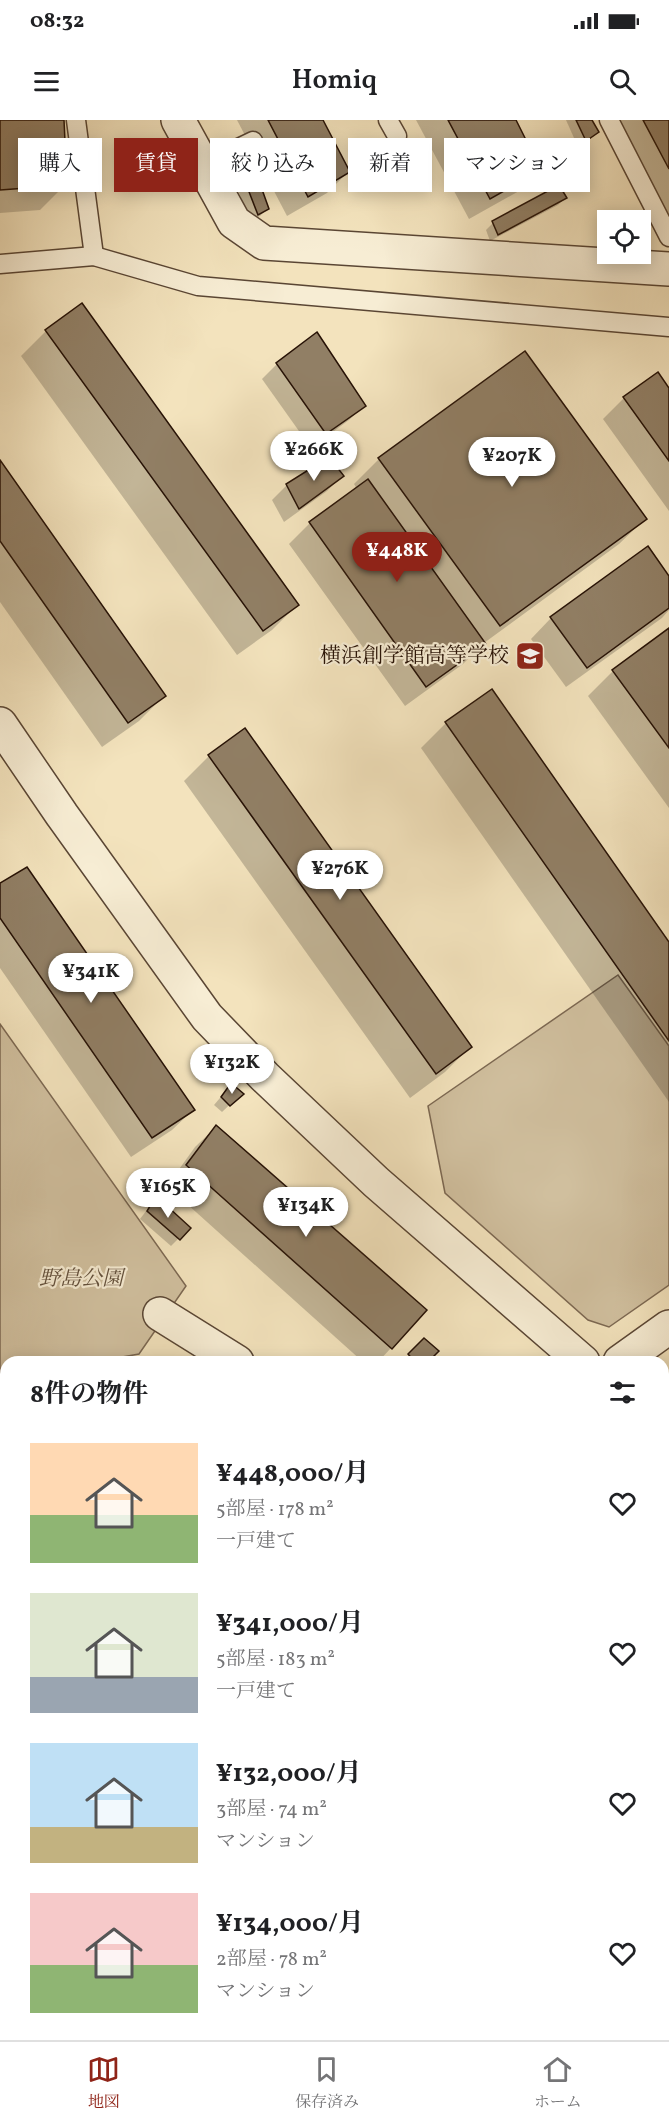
<!DOCTYPE html>
<html lang="ja">
<head>
<meta charset="utf-8">
<style>
  body { margin:0; font-family:Vollkorn,"Noto Serif JP",serif; background:#f2f2f2; color:#202124; height:100vh; display:flex; flex-direction:column; font-size:22px; white-space:nowrap }
  * { box-sizing:border-box; margin:0 }
  p { font-size:20px; color:#757577 }
  .icon { flex:none; width:33px; height:33px; fill:none; stroke:currentColor; stroke-width:2; stroke-linecap:round; stroke-linejoin:round }
  .map { position:relative; flex:1; overflow:hidden }
  .side { position:absolute; left:0px; top:1236px; width:669px; height:684px; display:flex; flex-direction:column; background:#fff; border-radius:18px 18px 0 0; box-shadow:0 3px 15px #0003 }
  .side>* { flex:none }
  .banner { position:absolute; left:18px; top:18px; width:633px; height:54px; display:flex; gap:12px }
  .buttons { position:absolute; left:597px; top:90px; display:grid; gap:12px }
  .buttons a { display:grid; place-items:center; width:54px; height:54px; border-radius:0px; background:#fff; box-shadow:0 3px 15px #0003; font-size:30px }
  .price { position:absolute; translate:-50% -51px; padding:0 14px; border-radius:21px; background:#fff; color:#222; font-size:20px; line-height:39px; filter:drop-shadow(0 2px 3px #0008) }
  .price::after { content:''; position:absolute; left:50%; top:36px; width:18px; height:14px; margin-left:-9px; background:inherit; clip-path:polygon(0 0,100% 0,50% 100%) }
  .price.current { background:#8f2418; color:#fff }
  ul { padding:0; list-style:none }
  li { display:flex; align-items:center; gap:18px; height:150px; padding:0 30px }
  li span { display:grid; place-items:center; flex:none; width:168px; height:120px; border-radius:0px; color:#555 }
  li>.icon { margin-inline-start:auto }
  span .icon { width:72px; height:72px; fill:#fffc; stroke-width:1 }
  li b { font-size:26px }
  h2 { display:flex; justify-content:space-between; align-items:center; height:72px; padding:0 30px; font-size:26px }
  .tag { padding:0 21px; border-radius:0px; background:#fff; box-shadow:0 3px 15px #0003; font-size:21px; line-height:54px }
  .tag.current { background:#8f2418; color:#fff }
  .status { display:flex; justify-content:space-between; align-items:center; height:42px; padding:0 30px; background:#fff; direction:ltr }
  .status svg { height:16px; fill:currentColor }
  header { display:flex; justify-content:space-between; align-items:center; height:78px; padding:0 30px; background:#fff; font-size:27px; font-weight:600 }
  .tabs { display:flex; justify-content:space-around; align-items:center; height:84px; border-top:2px solid #e0e0e0; background:#fff; font-size:16px; color:#757577 }
  .tabs a { display:grid; justify-items:center; gap:3px }
  .tabs .current { color:#8f2418 }
  .map>svg:first-child { display:block }
  .green { fill:#d0bf9e; stroke:#7c6852; stroke-width:1.5 }
  .shadow { fill:#0003 }
  .building { fill:#917f65; stroke:#271206; stroke-width:1.5 }
  .lines { fill:none; stroke-linecap:round; stroke-linejoin:round }
  .service-casing { stroke:#5a4634; stroke-width:21 }
  .minor-casing { stroke:#5a4634; stroke-width:36 }
  .tertiary-casing { stroke:#5a4634; stroke-width:36 }
  .service { stroke:#f7edd4; stroke-width:18 }
  .minor { stroke:#f7edd4; stroke-width:33 }
  .tertiary { stroke:#f7edd4; stroke-width:33 }
  .labels { text-anchor:middle; dominant-baseline:central; stroke-width:4.5; stroke-linejoin:round; paint-order:stroke }
  .poi-label { font-size:21px; fill:#271206; stroke:#f7edd4; text-anchor:end }
  .park-label { font-size:21px; font-style:italic; fill:#624f3b; stroke:#f7edd4 }
</style>
</head>
<body>
<div class="status"><b>08:32</b><svg viewBox="0 0 49 12"><path d="M0 12V9h3v3zM5 12V6h3v6zM10 12V3h3v9zM15 12V0h3v12zM26 1h20v11H26zM47 4h2v5h-2z"/></svg></div>
<header><svg class="icon" aria-label="menu" viewBox="0 0 24 24"><path d="M4 6h16M4 12h16M4 18h16"/></svg>Homiq<svg class="icon" aria-label="search" viewBox="0 0 24 24"><circle cx="10" cy="10" r="6"/><path d="M15 15l6 6"/></svg></header>
<div class="map">
<svg width="669" height="1920" viewBox="0 0 669 1920">
  <rect width="100%" height="100%" fill="#f3e3bd"/>
  <filter id="stains"><feTurbulence type="fractalNoise" baseFrequency=".00333" numOctaves="4"/><feColorMatrix values="0 0 0 0 .2 0 0 0 0 .09 0 0 0 0 .02 0 0 0 .5 -.17"/></filter>
  <radialGradient id="worn" r=".72"><stop offset=".6" stop-color="#630" stop-opacity="0"/><stop offset="1" stop-color="#630" stop-opacity=".3"/></radialGradient>
  <g class="green">
    <path d="M 618,855 L 669,926 L 669,1165 L 609,1207 L 588,1200 L 445,1073 L 428,986 Z"/>
    <path d="M 0,904 L 186,1166 L 139,1234 L 94,1242 L 6,1242 L 6,1258 L 0,1259 Z"/>
    <path d="M 6,1549 L 6,1710 L 0,1693 L 0,1551 Z"/>
  </g>
  <g class="shadow">
    <path d="M 0,0 L 62,0 L 65,65 L 40,90 L 0,93 Z"/>
    <path d="M 237,0 L 321,0 L 348,52 L 327,73 L 287,96 Z"/>
    <path d="M 416,0 L 514,0 L 539,50 L 519,71 L 469,99 Z"/>
    <path d="M 566,0 L 590,0 L 597,12 L 578,27 Z"/>
    <path d="M 612,0 L 669,0 L 669,110 Z"/>
    <path d="M 254,48 L 268,88 L 260,96 L 250,101 L 234,60 L 242,53 Z"/>
    <path d="M 565,78 L 558,85 L 490,121 L 486,110 L 493,103 Z"/>
    <path d="M 46,211 L 297,485 L 272,510 L 237,535 L 21,236 Z"/>
    <path d="M 277,244 L 364,286 L 349,300 L 311,328 L 262,259 Z"/>
    <path d="M 669,270 L 669,391 L 603,299 L 624,278 Z"/>
    <path d="M 379,339 L 645,399 L 619,424 L 484,523 L 463,544 L 405,586 L 289,424 L 310,403 L 357,369 L 354,364 Z"/>
    <path d="M 0,342 L 164,576 L 139,601 L 102,627 L 0,482 Z"/>
    <path d="M 342,356 L 327,371 L 284,402 L 272,380 L 287,365 Z"/>
    <path d="M 669,458 L 669,490 L 662,498 L 566,567 L 531,519 L 551,498 Z"/>
    <path d="M 669,510 L 669,688 L 588,576 L 613,551 Z"/>
    <path d="M 446,603 L 669,824 L 669,982 L 421,628 Z"/>
    <path d="M 209,636 L 470,927 L 445,952 L 410,978 L 184,661 Z"/>
    <path d="M 0,765 L 193,990 L 172,1010 L 131,1037 L 0,848 Z"/>
    <path d="M 231,965 L 241,974 L 222,992 L 214,985 Z"/>
    <path d="M 216,1007 L 391,1228 L 378,1242 L 363,1242 L 167,1066 L 195,1027 Z"/>
    <path d="M 156,1078 L 189,1108 L 171,1126 L 140,1099 Z"/>
    <path d="M 424,1220 L 427,1242 L 402,1242 Z"/>
    <path d="M 6,1292 L 6,1359 L 0,1360 L 0,1293 Z"/>
    <path d="M 6,1366 L 6,1493 L 0,1495 L 0,1368 Z"/>
    <path d="M 6,1789 L 6,1904 L 0,1906 L 0,1795 Z"/>
    <path d="M 669,1884 L 669,1920 L 558,1920 L 556,1914 L 663,1914 L 663,1886 Z"/>
    <path d="M 25,1914 L 53,1914 L 35,1920 L 28,1920 Z"/>
    <path d="M 516,1914 L 530,1914 L 517,1919 Z"/>
  </g>
  <g class="building">
    <path d="M 0,0 L 64,0 L 67,65 L 0,70 Z"/>
    <path d="M 268,0 L 323,0 L 350,52 L 308,77 Z"/>
    <path d="M 448,0 L 516,0 L 541,50 L 490,79 Z"/>
    <path d="M 576,0 L 592,0 L 599,12 L 586,21 Z"/>
    <path d="M 643,0 L 669,0 L 669,49 Z"/>
    <path d="M 254,47 L 269,89 L 258,95 L 241,51 Z"/>
    <path d="M 559,65 L 567,78 L 498,115 L 492,101 Z"/>
    <path d="M 82,183 L 299,485 L 263,511 L 45,210 Z"/>
    <path d="M 317,212 L 366,286 L 326,314 L 276,243 Z"/>
    <path d="M 525,231 L 647,399 L 500,506 L 378,338 Z"/>
    <path d="M 658,252 L 669,268 L 669,341 L 623,277 Z"/>
    <path d="M 329,337 L 344,356 L 299,389 L 286,364 Z"/>
    <path d="M 0,340 L 166,576 L 128,603 L 0,421 Z"/>
    <path d="M 368,359 L 486,524 L 426,567 L 309,402 Z"/>
    <path d="M 648,426 L 669,456 L 669,488 L 587,548 L 550,497 Z"/>
    <path d="M 669,508 L 669,628 L 612,550 Z"/>
    <path d="M 492,569 L 669,822 L 669,921 L 445,602 Z"/>
    <path d="M 245,608 L 472,927 L 436,954 L 208,635 Z"/>
    <path d="M 27,747 L 195,990 L 152,1018 L 0,798 L 0,763 Z"/>
    <path d="M 231,963 L 244,974 L 230,986 L 221,977 Z"/>
    <path d="M 216,1005 L 427,1190 L 392,1229 L 186,1045 Z"/>
    <path d="M 156,1076 L 191,1108 L 180,1120 L 147,1091 Z"/>
    <path d="M 424,1218 L 439,1231 L 428,1242 L 415,1242 L 408,1234 Z"/>
    <path d="M 6,1290 L 6,1341 L 0,1342 L 0,1291 Z"/>
    <path d="M 6,1365 L 6,1468 L 0,1450 L 0,1367 Z"/>
    <path d="M 6,1807 L 6,1887 L 0,1889 L 0,1809 Z"/>
    <path d="M 669,1883 L 669,1920 L 576,1920 L 578,1914 L 663,1914 L 663,1885 Z"/>
  </g>
  <g class="lines">
    <g class="service-casing">
      <g id="service">
        <path d="M 76,0 L 94,136"/>
        <path d="M 388,0 L 397,16"/>
        <path d="M 609,0 L 669,117"/>
        <path d="M 203,45 L 253,21"/>
        <path d="M 0,144 L 94,136 L 198,166 L 669,207"/>
      </g>
    </g>
    <g class="minor-casing">
      <g id="minor">
        <path d="M 178,0 L 234,102 L 264,123 L 669,149"/>
        <path d="M 160,1194 L 237,1242"/>
        <path d="M 339,1920 L 375,1914"/>
      </g>
    </g>
    <g class="tertiary-casing">
      <g id="tertiary">
        <path d="M 0,604 L 62,695 L 207,897 L 265,957 L 376,1062 L 583,1242"/>
        <path d="M 620,1242 L 669,1207"/>
      </g>
    </g>
    <use href="#service" class="service"/>
    <use href="#minor" class="minor"/>
    <use href="#tertiary" class="tertiary"/>
  </g>
  <defs>
    <g id="school-square" transform="scale(1.5)"><rect x="-9" y="-9" width="18" height="18" rx="4" fill="#8f2418" stroke="#f7edd4"/><path d="M0-5L7-2L0 1L-7-2ZM-4 1L0 2.5L4 1V4Q0 6-4 4Z" fill="#fff"/></g>
  </defs>
  <g fill-rule="evenodd">
    <use href="#school-square" x="530" y="536"/>
  </g>
  <g class="labels">
    <g class="poi-label">
      <text x="509" y="536">横浜創学館高等学校</text>
    </g>
    <g class="park-label">
      <text x="81" y="1159">野島公園</text>
    </g>
  </g>
  <rect width="100%" height="100%" filter="url(#stains)"/>
  <rect width="100%" height="100%" fill="url(#worn)"/>
</svg>
<div class="buttons">
<a><svg class="icon" aria-label="locate" viewBox="0 0 24 24"><circle cx="12" cy="12" r="6"/><path d="M12 2v4M12 18v4M2 12h4M18 12h4"/></svg></a>
</div>
<b class="price" style="left:314px;top:362px">¥266K</b>
<b class="price" style="left:512px;top:368px">¥207K</b>
<b class="price current" style="left:397px;top:463px">¥448K</b>
<b class="price" style="left:340px;top:781px">¥276K</b>
<b class="price" style="left:91px;top:884px">¥341K</b>
<b class="price" style="left:232px;top:975px">¥132K</b>
<b class="price" style="left:168px;top:1099px">¥165K</b>
<b class="price" style="left:306px;top:1118px">¥134K</b>
<div class="banner">
<a class="tag">購入</a>
<a class="tag current">賃貸</a>
<a class="tag">絞り込み</a>
<a class="tag">新着</a>
<a class="tag">マンション</a>
</div>
<section class="side">
<h2>8件の物件<svg class="icon" aria-label="filters" viewBox="0 0 24 24"><path d="M4 7h16M4 17h16"/><circle cx="9" cy="7" r="2"/><circle cx="15" cy="17" r="2"/></svg></h2>
<ul>
<li><span style="background:linear-gradient(#ffd9b3 60%,#8fb573 0)"><svg class="icon" aria-label="home" viewBox="0 0 24 24"><path d="M3 11l9-7 9 7M6 9v11h12V9"/></svg></span><div><b>¥448,000/月</b><p>5部屋 · 178 m²</p><p>一戸建て</p></div><svg class="icon" aria-label="heart" viewBox="0 0 24 24"><path d="M12 20l-8-8c-3-5 5-10 8-4 3-6 11-1 8 4z"/></svg></li>
<li><span style="background:linear-gradient(#dfe7d0 70%,#9aa5b1 0)"><svg class="icon" aria-label="home" viewBox="0 0 24 24"><path d="M3 11l9-7 9 7M6 9v11h12V9"/></svg></span><div><b>¥341,000/月</b><p>5部屋 · 183 m²</p><p>一戸建て</p></div><svg class="icon" aria-label="heart" viewBox="0 0 24 24"><path d="M12 20l-8-8c-3-5 5-10 8-4 3-6 11-1 8 4z"/></svg></li>
<li><span style="background:linear-gradient(#bfe0f5 70%,#c2b280 0)"><svg class="icon" aria-label="home" viewBox="0 0 24 24"><path d="M3 11l9-7 9 7M6 9v11h12V9"/></svg></span><div><b>¥132,000/月</b><p>3部屋 · 74 m²</p><p>マンション</p></div><svg class="icon" aria-label="heart" viewBox="0 0 24 24"><path d="M12 20l-8-8c-3-5 5-10 8-4 3-6 11-1 8 4z"/></svg></li>
<li><span style="background:linear-gradient(#f6c9c9 60%,#8fb573 0)"><svg class="icon" aria-label="home" viewBox="0 0 24 24"><path d="M3 11l9-7 9 7M6 9v11h12V9"/></svg></span><div><b>¥134,000/月</b><p>2部屋 · 78 m²</p><p>マンション</p></div><svg class="icon" aria-label="heart" viewBox="0 0 24 24"><path d="M12 20l-8-8c-3-5 5-10 8-4 3-6 11-1 8 4z"/></svg></li>
</ul>
</section>
</div>
<nav class="tabs">
<a class="current"><svg class="icon" aria-label="map" viewBox="0 0 24 24"><path d="M3 6l6-2 6 2 6-2v14l-6 2-6-2-6 2zM9 4v14M15 6v14"/></svg>地図</a>
<a><svg class="icon" aria-label="saved" viewBox="0 0 24 24"><path d="M7 4h10v16l-5-4-5 4z"/></svg>保存済み</a>
<a><svg class="icon" aria-label="home" viewBox="0 0 24 24"><path d="M3 11l9-7 9 7M6 9v11h12V9"/></svg>ホーム</a>
</nav>
</body>
</html>
